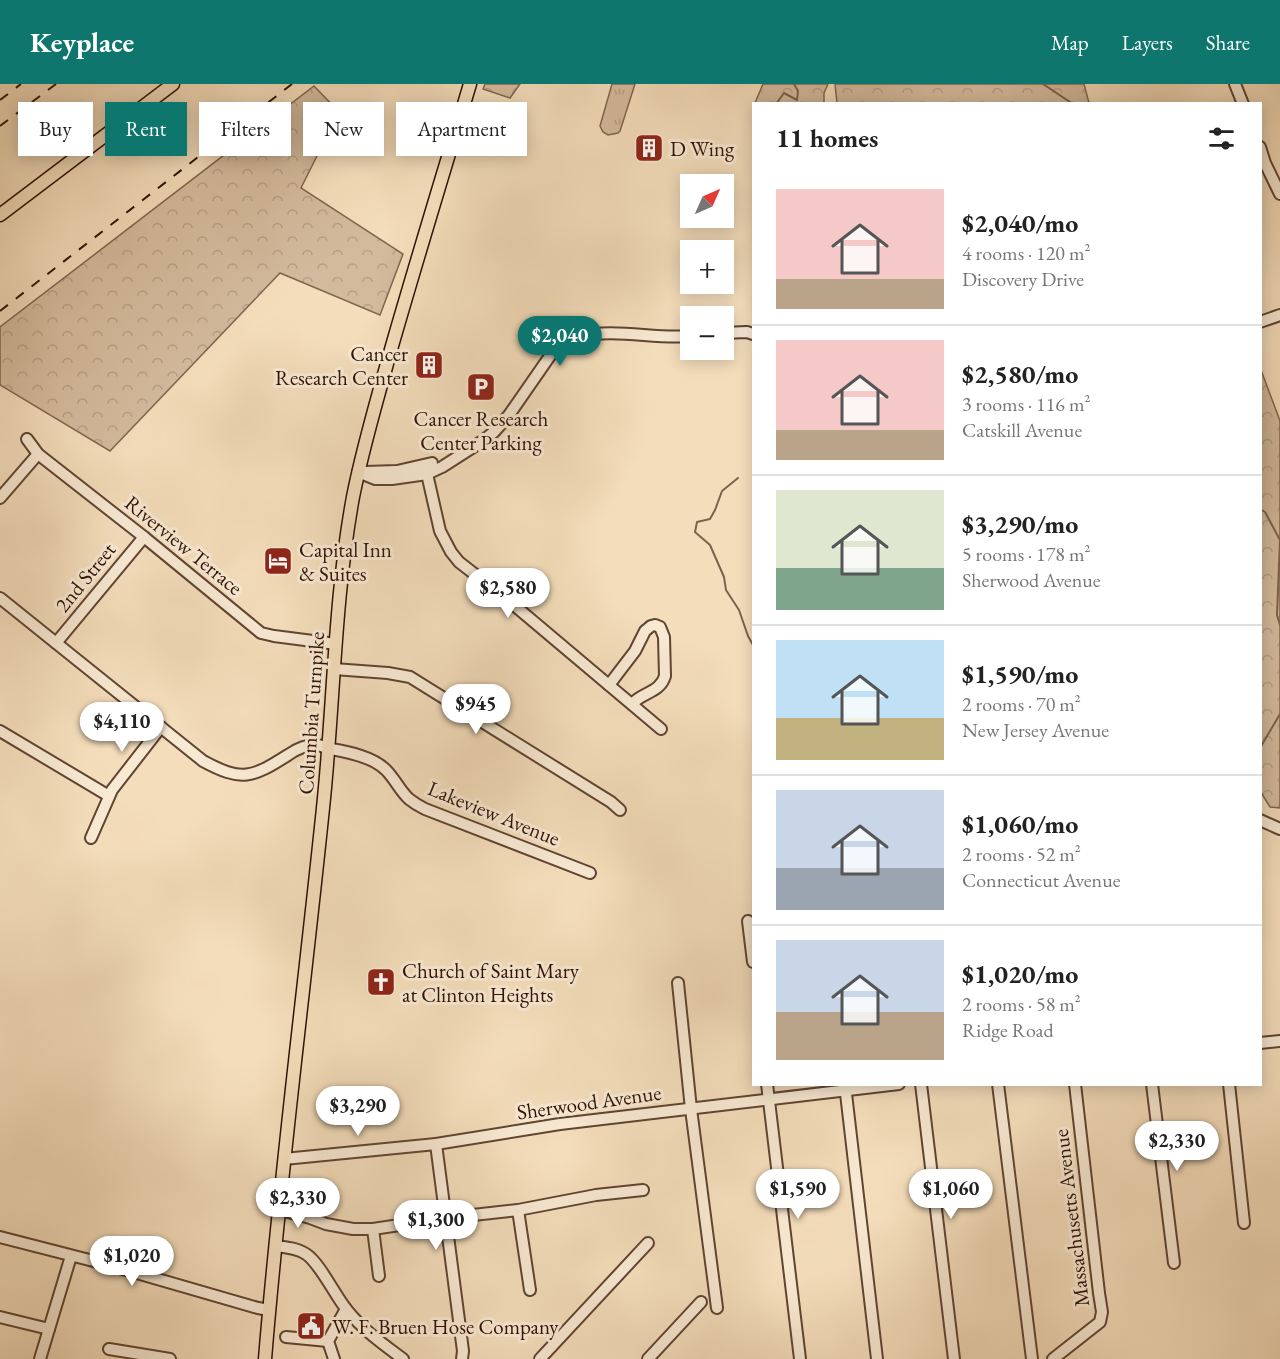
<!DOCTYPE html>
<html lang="en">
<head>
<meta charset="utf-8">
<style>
  body { margin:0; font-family:"EB Garamond",serif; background:#f2f2f2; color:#222; height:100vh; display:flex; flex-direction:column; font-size:22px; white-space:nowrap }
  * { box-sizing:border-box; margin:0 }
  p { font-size:20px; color:#767676 }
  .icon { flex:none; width:33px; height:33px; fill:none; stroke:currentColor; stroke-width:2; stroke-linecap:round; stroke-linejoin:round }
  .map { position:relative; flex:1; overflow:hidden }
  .details { position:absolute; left:752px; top:18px; width:510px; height:984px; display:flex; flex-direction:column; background:#fff; border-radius:0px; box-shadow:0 3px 15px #0003 }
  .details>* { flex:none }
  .guide { position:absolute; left:18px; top:18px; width:570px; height:54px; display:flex; gap:12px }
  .needle { width:39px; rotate:45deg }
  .buttons { position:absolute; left:680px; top:90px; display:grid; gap:12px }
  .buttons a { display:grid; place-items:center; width:54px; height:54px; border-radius:0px; background:#fff; box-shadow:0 3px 15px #0003; font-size:30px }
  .price { position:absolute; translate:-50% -51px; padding:0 14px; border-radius:21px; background:#fff; color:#222; font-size:20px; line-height:39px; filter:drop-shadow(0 2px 3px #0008) }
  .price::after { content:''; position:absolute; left:50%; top:36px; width:18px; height:14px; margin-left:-9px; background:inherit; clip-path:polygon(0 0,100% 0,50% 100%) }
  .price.current { background:#0f766e; color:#fff }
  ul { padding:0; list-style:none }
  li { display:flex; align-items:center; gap:18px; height:150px; padding:0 24px }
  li+li { border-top:2px solid #e0e0e0 }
  li span { display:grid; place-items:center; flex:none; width:168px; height:120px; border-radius:0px; color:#555 }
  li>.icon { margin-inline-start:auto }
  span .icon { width:72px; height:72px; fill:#fffc; stroke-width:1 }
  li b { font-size:26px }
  h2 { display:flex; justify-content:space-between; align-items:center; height:72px; padding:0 24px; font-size:26px }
  .pill { padding:0 21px; border-radius:0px; background:#fff; box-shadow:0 3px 15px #0003; font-size:21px; line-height:54px }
  .pill.current { background:#0f766e; color:#fff }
  header { display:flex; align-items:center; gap:36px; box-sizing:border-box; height:84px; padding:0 30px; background:#0f766e; color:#fff }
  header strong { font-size:28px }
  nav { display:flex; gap:33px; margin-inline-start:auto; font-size:21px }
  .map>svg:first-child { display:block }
  .grass { fill:url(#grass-tufts); stroke:#816650; stroke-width:1.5 }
  .forest { fill:url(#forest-crowns); stroke:#816650; stroke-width:1.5 }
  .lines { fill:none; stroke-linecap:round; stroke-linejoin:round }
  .stream { stroke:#7d624d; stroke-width:2 }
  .minor-casing { stroke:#604432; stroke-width:14 }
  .major-casing { stroke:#2f1105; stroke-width:15 }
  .minor { stroke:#f8e9d3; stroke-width:10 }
  .major { stroke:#f4ddbb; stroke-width:12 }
  .rail { stroke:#2f1105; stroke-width:2; stroke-dasharray:10 10; stroke-linecap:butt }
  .labels { text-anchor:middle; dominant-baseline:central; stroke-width:6; stroke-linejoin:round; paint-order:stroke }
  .poi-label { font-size:21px; fill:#2f1105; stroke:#f8e9d3; text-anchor:start }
  .street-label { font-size:21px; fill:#2f1105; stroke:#f8e9d3 }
</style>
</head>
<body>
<header>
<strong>Keyplace</strong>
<nav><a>Map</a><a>Layers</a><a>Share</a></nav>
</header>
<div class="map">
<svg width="1280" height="1275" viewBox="0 0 1280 1275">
  <defs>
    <pattern id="grass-tufts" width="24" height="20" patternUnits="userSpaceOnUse" patternTransform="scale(1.5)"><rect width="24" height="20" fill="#d3ba9c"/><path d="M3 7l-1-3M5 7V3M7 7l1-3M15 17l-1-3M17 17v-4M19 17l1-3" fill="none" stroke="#b59f85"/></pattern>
    <pattern id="forest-crowns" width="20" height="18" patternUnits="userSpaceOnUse" patternTransform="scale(1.5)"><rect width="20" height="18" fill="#d3ba9c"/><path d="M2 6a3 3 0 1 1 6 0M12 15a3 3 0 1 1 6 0" fill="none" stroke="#b59f85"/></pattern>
  </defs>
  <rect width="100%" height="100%" fill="#f4ddbb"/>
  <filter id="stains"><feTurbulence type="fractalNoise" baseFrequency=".00333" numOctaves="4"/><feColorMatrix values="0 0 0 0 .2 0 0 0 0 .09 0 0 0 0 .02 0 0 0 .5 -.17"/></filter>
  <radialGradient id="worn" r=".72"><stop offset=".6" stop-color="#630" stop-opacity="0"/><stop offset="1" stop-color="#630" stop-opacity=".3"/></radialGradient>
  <path class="grass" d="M 612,0 L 635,0 L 620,47 L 618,49 L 608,51 L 603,48 L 600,42 Z"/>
  <g class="forest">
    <path d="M 485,0 L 520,0 L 510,14 L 483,5 Z"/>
    <path d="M 763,0 L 828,0 L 824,9 L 824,19 L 755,19 Z"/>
    <path d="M 835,0 L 1084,0 L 1089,19 L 837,19 Z"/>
    <path d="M 314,2 L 339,28 L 301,104 L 403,170 L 380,231 L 280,189 L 110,367 L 0,301 L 0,243 Z"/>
    <path d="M 1260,286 L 1261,286 L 1280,337 L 1280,724 L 1270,723 L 1260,707 Z"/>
  </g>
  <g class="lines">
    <g class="stream">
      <path d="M 1043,0 L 1073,20"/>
      <path d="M 776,20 L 784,9 L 797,16 L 798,7 L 794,0"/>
      <path d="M 738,394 L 722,407 L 715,426 L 710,435 L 697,438 L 695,448 L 710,461 L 724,493 L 726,506 L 739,526 L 748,552 L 753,561"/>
      <path d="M 1260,425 L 1265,428 L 1280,456 L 1277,531 L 1280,541"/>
      <path d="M 1260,664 L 1280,630"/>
    </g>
    <g class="minor-casing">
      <g id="minor">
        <path d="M 1235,0 L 1243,20"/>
        <path d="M 1260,63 L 1265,79 L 1280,110"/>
        <path d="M 1260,238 L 1280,231"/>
        <path d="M 723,249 L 747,248 L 753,250"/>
        <path d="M 27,355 L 38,370 L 144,453 L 261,549 L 274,552 L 336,560"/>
        <path d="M 425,381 L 440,447 L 451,468 L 459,478 L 508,516 L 661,645"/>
        <path d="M 358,388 L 375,395 L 392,395 L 427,390 L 442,383 L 481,358 L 494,348 L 509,331 L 552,269 C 589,234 645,257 690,252"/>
        <path d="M 365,388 L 397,387 L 432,379"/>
        <path d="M 0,414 L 38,370"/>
        <path d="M 0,514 L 203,677 C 242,698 252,694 288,671 C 296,665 308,660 318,661 C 323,662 326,665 331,665 C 349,668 373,673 386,686 C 395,695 400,707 409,715 C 414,719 419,722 425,725 L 590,789"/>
        <path d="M 56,559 L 144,453"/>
        <path d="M 334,585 L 388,589 L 410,593 L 611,718 L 620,726"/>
        <path d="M 609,601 L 635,567 L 645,547 L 651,542 L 655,541 L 660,543 L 664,553 L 665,592 C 660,609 642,608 632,620"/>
        <path d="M 0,647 L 109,712"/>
        <path d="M 1260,736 L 1280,745"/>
        <path d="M 91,754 L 112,706 L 161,643"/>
        <path d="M 748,837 L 753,878"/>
        <path d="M 678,899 L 691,1025 L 717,1224"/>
        <path d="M 1260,959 L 1280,957"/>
        <path d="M 767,1000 L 800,1275"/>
        <path d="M 921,1000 L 954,1275"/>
        <path d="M 998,1000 L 1032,1275"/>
        <path d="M 1152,1000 L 1174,1179"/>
        <path d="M 1229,1000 L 1244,1139"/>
        <path d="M 845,1001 L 877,1275"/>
        <path d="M 436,1060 L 463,1267 L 462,1275"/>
        <path d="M 284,1075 L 436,1060 L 560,1040 L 899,1000"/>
        <path d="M 278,1125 L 310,1134 L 326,1140 L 353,1145 L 373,1145 L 446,1134 L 518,1126 L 596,1111 L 643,1106"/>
        <path d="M 518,1126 L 530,1206"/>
        <path d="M 373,1145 L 379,1192"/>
        <path d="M 0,1153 L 109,1181 L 258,1224 L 269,1226"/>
        <path d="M 275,1162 C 285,1163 297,1164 306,1170 C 320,1179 335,1212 347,1226 C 363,1246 383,1260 403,1275"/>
        <path d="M 0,1233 L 49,1245"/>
        <path d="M 286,1253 L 328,1257"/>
        <path d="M 109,1265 L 170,1275"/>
        <path d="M 40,1275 L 71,1172"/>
        <path d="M 334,1275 L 328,1257 L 346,1225"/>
        <path d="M 540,1275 L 648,1159"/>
        <path d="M 648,1275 L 701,1218"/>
        <path d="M 1053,1275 L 1100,1238 L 1102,1228 L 1099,1209 L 1075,1000"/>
      </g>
    </g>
    <g class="major-casing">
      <g id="major">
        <path d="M 0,131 L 173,0"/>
        <path d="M 265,1275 C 280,1091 304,908 323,724 C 334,621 334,516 353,413 C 363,362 378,312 392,262 C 417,175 444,87 470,0"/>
      </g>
    </g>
    <use href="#minor" class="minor"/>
    <use href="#major" class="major"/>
    <g class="rail">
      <path d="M 0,16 L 21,0"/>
      <path d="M 0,42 L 56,0"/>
      <path d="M 0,227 L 292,0"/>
    </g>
  </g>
  <defs>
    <g id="building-square" transform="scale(1.5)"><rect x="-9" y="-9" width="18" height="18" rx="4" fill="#8f2418" stroke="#f8e9d3"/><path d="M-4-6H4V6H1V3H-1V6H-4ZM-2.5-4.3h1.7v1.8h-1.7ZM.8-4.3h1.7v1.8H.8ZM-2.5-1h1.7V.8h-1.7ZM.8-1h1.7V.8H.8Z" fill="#fff"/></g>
    <g id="parking-square" transform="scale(1.5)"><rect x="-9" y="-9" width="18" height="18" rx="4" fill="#8f2418" stroke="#f8e9d3"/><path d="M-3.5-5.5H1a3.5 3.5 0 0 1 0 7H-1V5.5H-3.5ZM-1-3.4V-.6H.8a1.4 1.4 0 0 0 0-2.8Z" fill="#fff"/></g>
    <g id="hotel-square" transform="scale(1.5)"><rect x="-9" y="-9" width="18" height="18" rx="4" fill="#8f2418" stroke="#f8e9d3"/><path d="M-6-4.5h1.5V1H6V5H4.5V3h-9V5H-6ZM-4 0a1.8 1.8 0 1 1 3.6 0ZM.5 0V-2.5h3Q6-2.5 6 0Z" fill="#fff"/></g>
    <g id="church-square" transform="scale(1.5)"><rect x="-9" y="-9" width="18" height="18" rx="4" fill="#8f2418" stroke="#f8e9d3"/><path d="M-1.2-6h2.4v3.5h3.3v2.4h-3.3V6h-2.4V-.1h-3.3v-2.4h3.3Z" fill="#fff"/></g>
    <g id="civic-square" transform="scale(1.5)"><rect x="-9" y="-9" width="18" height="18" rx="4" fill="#8f2418" stroke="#f8e9d3"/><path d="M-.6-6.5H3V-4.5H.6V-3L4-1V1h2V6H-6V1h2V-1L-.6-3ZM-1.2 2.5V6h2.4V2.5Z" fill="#fff"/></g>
  </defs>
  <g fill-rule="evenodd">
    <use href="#building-square" x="649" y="64"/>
    <use href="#building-square" x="429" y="281"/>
    <use href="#parking-square" x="481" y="303"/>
    <use href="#hotel-square" x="278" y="477"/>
    <use href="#church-square" x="381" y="898"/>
    <use href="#civic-square" x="311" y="1242"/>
  </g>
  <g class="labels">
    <g class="poi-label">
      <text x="670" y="64">D Wing</text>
      <text x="408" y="269" text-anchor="end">Cancer<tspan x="408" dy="24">Research Center</tspan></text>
      <text x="481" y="334" text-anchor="middle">Cancer Research<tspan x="481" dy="24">Center Parking</tspan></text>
      <text x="299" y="465">Capital Inn<tspan x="299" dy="24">&amp; Suites</tspan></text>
      <text x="402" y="886">Church of Saint Mary<tspan x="402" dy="24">at Clinton Heights</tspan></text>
      <text x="332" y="1242">W. F. Bruen Hose Company</text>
    </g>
    <g class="street-label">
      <text transform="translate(184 461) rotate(39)">Riverview Terrace</text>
      <text transform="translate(85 493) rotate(-51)">2nd Street</text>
      <text transform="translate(311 629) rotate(-86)">Columbia Turnpike</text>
      <text transform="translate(494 729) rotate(22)">Lakeview Avenue</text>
      <text transform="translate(589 1018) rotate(-8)">Sherwood Avenue</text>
      <text transform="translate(1071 1134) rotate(-97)">Massachusetts Avenue</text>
    </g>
  </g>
  <rect width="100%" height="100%" filter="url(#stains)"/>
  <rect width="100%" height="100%" fill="url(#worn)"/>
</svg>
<div class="buttons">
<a><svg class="needle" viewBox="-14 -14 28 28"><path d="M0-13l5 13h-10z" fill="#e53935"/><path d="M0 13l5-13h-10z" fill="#767676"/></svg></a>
<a>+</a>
<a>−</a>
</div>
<b class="price current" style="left:560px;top:283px">$2,040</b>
<b class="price" style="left:508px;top:535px">$2,580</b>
<b class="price" style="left:476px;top:651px">$945</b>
<b class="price" style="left:122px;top:669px">$4,110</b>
<b class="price" style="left:358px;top:1053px">$3,290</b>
<b class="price" style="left:1177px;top:1088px">$2,330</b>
<b class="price" style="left:798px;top:1136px">$1,590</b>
<b class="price" style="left:951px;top:1136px">$1,060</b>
<b class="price" style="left:298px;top:1145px">$2,330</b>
<b class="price" style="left:436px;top:1167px">$1,300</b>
<b class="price" style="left:132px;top:1203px">$1,020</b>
<div class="guide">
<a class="pill">Buy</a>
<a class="pill current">Rent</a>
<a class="pill">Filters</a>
<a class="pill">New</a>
<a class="pill">Apartment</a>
</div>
<section class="details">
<h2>11 homes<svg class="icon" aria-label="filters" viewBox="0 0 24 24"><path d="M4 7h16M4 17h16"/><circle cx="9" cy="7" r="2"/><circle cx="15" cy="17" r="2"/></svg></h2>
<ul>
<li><span style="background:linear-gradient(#f6c9c9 75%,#b9a48a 0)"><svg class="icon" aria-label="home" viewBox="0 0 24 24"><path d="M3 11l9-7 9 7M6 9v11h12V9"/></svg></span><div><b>$2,040/mo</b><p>4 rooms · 120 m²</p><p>Discovery Drive</p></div></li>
<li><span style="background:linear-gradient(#f6c9c9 75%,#b9a48a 0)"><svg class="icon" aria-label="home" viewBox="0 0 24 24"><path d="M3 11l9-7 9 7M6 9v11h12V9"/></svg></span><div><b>$2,580/mo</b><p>3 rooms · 116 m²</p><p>Catskill Avenue</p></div></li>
<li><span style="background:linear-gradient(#dfe7d0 65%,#7fa58c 0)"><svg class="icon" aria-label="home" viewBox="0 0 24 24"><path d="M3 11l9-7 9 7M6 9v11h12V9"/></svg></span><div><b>$3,290/mo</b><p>5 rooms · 178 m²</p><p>Sherwood Avenue</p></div></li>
<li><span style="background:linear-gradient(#bfe0f5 65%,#c2b280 0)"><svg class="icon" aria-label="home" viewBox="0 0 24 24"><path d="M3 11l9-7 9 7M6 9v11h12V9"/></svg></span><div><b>$1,590/mo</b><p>2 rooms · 70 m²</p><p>New Jersey Avenue</p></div></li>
<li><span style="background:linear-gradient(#c9d6e8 65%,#9aa5b1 0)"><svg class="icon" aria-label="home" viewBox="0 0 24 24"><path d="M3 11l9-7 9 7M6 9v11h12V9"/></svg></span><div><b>$1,060/mo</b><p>2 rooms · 52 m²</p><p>Connecticut Avenue</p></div></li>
<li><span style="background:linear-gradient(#c9d6e8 60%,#b9a48a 0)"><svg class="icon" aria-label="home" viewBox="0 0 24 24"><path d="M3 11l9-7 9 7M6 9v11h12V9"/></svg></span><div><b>$1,020/mo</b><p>2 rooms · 58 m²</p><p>Ridge Road</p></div></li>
</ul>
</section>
</div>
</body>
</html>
